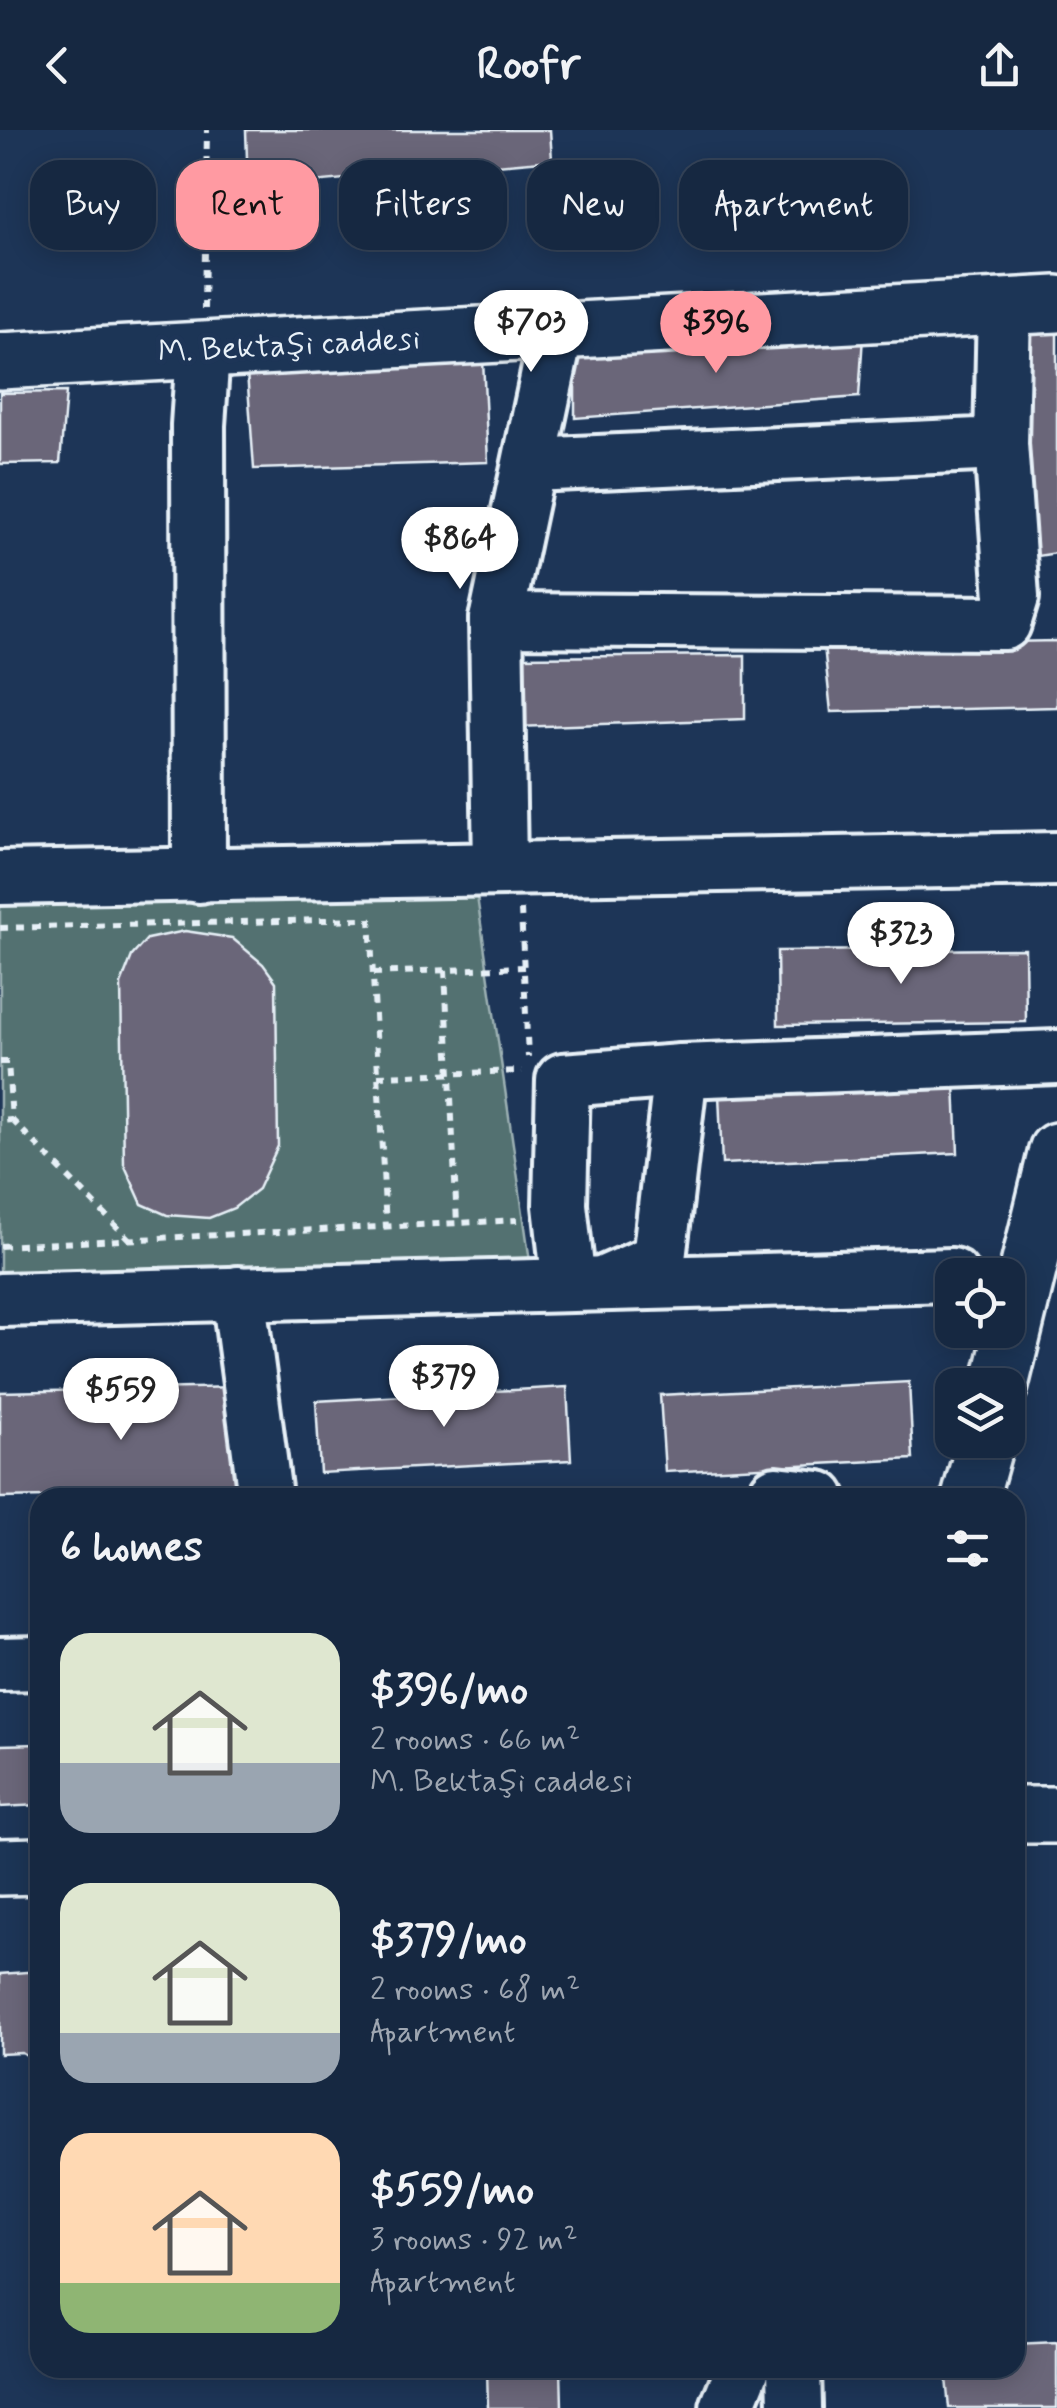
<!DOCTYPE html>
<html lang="en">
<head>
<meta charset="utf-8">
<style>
  body { margin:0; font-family:Mynerve,sans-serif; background:#1f3048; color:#f1f3f6; height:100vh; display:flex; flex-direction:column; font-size:38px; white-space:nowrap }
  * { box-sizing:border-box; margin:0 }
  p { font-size:32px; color:#9ea6b1 }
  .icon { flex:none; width:55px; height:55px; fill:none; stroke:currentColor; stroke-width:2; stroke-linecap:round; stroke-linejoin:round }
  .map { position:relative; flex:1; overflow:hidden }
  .drawer { position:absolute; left:30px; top:1358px; width:995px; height:890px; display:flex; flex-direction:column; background:#162841; border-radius:30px; box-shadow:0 5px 25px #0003,0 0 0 2px #35445a }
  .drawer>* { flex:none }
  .guide { position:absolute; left:30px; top:30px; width:998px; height:90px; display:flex; gap:20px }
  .fabs { position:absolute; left:935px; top:1128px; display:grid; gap:20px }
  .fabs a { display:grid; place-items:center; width:90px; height:90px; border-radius:20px; background:#162841; box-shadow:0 5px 25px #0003,0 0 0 2px #35445a; font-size:50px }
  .price { position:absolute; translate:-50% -85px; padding:0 22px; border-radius:35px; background:#fff; color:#222; font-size:32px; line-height:65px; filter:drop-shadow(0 2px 5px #0008) }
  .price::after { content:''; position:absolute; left:50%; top:60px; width:30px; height:22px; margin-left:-15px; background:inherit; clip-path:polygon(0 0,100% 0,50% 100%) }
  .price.on { background:#ff9aa2; color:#111 }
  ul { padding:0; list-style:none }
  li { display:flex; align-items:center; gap:30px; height:250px; padding:0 30px }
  li span { display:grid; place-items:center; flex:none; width:280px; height:200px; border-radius:30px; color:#555 }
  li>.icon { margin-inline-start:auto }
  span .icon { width:120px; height:120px; fill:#fffc; stroke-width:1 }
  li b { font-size:42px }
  h2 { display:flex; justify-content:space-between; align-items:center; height:120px; padding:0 30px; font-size:42px }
  .chip { padding:0 35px; border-radius:30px; background:#162841; box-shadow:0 5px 25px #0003,0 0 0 2px #35445a; font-size:35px; line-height:90px }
  .chip.on { background:#ff9aa2; color:#111 }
  header { display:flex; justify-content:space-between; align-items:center; height:130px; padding:0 30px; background:#162841; font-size:45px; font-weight:800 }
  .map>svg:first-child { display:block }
  .green { fill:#527171; stroke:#9db1b4; stroke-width:2.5 }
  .building { fill:#6b6679; stroke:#e8f1f8; stroke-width:2.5 }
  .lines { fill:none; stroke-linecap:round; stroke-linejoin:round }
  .minor-casing { stroke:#e8f1f8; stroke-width:60 }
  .major-casing { stroke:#e8f1f8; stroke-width:62 }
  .path { stroke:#e8f1f8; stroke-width:6; stroke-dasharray:8 8; stroke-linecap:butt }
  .minor { stroke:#1d3557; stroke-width:52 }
  .major { stroke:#1d3557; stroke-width:55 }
  .labels { text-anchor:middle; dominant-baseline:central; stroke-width:10; stroke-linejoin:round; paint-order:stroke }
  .street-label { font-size:32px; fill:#e8f1f8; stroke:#1d3557 }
</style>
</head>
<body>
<header><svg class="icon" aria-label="back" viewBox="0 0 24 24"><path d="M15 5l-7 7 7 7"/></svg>Roofr<svg class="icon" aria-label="share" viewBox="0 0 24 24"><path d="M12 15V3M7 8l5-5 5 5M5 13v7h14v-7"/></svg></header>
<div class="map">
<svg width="1057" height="2278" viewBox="0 0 1057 2278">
  <rect width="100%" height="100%" fill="#1d3557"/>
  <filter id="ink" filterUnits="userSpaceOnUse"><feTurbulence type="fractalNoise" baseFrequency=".01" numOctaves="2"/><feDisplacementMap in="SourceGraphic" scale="20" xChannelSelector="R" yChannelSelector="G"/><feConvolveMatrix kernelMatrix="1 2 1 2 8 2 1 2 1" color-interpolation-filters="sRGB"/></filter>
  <g filter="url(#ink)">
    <path class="green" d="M 473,739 L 532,1145 L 0,1141 L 0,742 Z"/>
    <g class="building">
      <path d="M 246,0 L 550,0 L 552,30 L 248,58 Z"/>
      <path d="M 1022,193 L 1057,193 L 1057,423 L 1031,427 Z"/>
      <path d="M 863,206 L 859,267 L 575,288 L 575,221 Z"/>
      <path d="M 483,230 L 488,332 L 254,339 L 247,242 Z"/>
      <path d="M 66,262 L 60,333 L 0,334 L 0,263 Z"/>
      <path d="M 1057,511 L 1057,577 L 831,582 L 824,516 Z"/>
      <path d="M 745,525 L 745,589 L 516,597 L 517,527 Z"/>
      <path d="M 185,801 L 232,808 L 263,834 L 276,852 L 278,1016 L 258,1059 L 234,1078 L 209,1088 L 167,1085 L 142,1074 L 124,1034 L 121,854 L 132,826 L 147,809 Z"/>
      <path d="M 1025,819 L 1026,892 L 778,895 L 777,821 Z"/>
      <path d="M 955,953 L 958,1023 L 722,1034 L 719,964 Z"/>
      <path d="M 909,1252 L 913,1329 L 665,1342 L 660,1265 Z"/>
      <path d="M 240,1257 L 242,1363 L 0,1368 L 0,1262 Z"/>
      <path d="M 567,1257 L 571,1330 L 320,1343 L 316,1271 Z"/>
      <path d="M 40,1614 L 40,1675 L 0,1677 L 0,1615 Z"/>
      <path d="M 40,1841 L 40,1935 L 22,1923 L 0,1924 L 0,1844 Z"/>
      <path d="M 1057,2212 L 1057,2278 L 949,2278 L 945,2238 L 1015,2238 L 1015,2214 Z"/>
      <path d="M 487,2238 L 561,2238 L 562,2278 L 488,2278 Z"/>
    </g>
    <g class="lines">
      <g class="minor-casing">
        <g id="minor">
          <path d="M 531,335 L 1001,314 L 1004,177"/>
          <path d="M 496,490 L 1004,493 L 1012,467 L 1001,314"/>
          <path d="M 500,736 L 496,490 L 557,201"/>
          <path d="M 199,746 L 198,295 L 203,222"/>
          <path d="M 0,748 L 1057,729"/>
          <path d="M 609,1151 L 659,1129 L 681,941"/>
          <path d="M 569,1155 L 560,1075 L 563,950 L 681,941 L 1057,927"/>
          <path d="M 238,1163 L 264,1359 L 258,1368"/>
          <path d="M 0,1170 L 952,1145"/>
          <path d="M 773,1368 L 776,1363 L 819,1368"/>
          <path d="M 0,1534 L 40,1533"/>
          <path d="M 794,2238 L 795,2278"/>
          <path d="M 727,2278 L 743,2238"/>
        </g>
      </g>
      <g class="major-casing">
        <g id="major">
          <path d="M 0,231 L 1057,174"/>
          <path d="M 1000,1255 L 1057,1021"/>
          <path d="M 970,1368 L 986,1310"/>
          <path d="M 1015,1685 L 1057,1685"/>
          <path d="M 0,1737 L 40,1736"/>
        </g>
      </g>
      <g class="path">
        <path d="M 204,179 L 207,0"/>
        <path d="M 521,780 L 528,927"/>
        <path d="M 370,788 L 386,1098"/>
        <path d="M 0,798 L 364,789"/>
        <path d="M 445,840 L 457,1094"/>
        <path d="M 373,843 L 524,837"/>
        <path d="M 0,932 L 8,932 L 12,990 L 0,991"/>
        <path d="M 378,946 L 522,941"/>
        <path d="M 12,990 L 130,1110"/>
        <path d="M 0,1116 L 518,1090"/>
      </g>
      <use href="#minor" class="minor"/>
      <use href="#major" class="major"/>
    </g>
  </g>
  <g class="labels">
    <g class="street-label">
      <text transform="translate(289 216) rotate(-3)">M. Bektaşi caddesi</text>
    </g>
  </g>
</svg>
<div class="fabs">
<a><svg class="icon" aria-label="locate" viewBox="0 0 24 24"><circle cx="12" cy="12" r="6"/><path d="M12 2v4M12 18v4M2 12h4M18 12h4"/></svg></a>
<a><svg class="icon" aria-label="layers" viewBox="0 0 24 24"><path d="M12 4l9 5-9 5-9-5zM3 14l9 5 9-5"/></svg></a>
</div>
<b class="price" style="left:531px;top:245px">$703</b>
<b class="price on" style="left:716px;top:246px">$396</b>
<b class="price" style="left:460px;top:462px">$864</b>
<b class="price" style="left:901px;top:857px">$323</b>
<b class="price" style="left:444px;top:1300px">$379</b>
<b class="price" style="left:121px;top:1313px">$559</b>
<div class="guide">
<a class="chip">Buy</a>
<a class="chip on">Rent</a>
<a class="chip">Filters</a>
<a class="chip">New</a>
<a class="chip">Apartment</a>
</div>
<section class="drawer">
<h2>6 homes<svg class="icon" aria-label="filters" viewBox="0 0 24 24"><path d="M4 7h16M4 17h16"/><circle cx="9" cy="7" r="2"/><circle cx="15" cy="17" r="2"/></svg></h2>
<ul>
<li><span style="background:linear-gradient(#dfe7d0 65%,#9aa5b1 0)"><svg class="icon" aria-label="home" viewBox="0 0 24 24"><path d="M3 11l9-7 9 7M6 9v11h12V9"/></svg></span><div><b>$396/mo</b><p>2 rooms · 66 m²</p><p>M. Bektaşi caddesi</p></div></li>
<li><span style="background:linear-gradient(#dfe7d0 75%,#9aa5b1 0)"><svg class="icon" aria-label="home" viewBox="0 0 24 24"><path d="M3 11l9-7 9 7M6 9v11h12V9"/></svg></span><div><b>$379/mo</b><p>2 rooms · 68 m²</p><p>Apartment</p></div></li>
<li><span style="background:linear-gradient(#ffd9b3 75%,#8fb573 0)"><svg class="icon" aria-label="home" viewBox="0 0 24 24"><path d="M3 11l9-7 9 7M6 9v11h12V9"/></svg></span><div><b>$559/mo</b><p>3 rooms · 92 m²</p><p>Apartment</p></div></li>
</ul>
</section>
</div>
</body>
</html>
